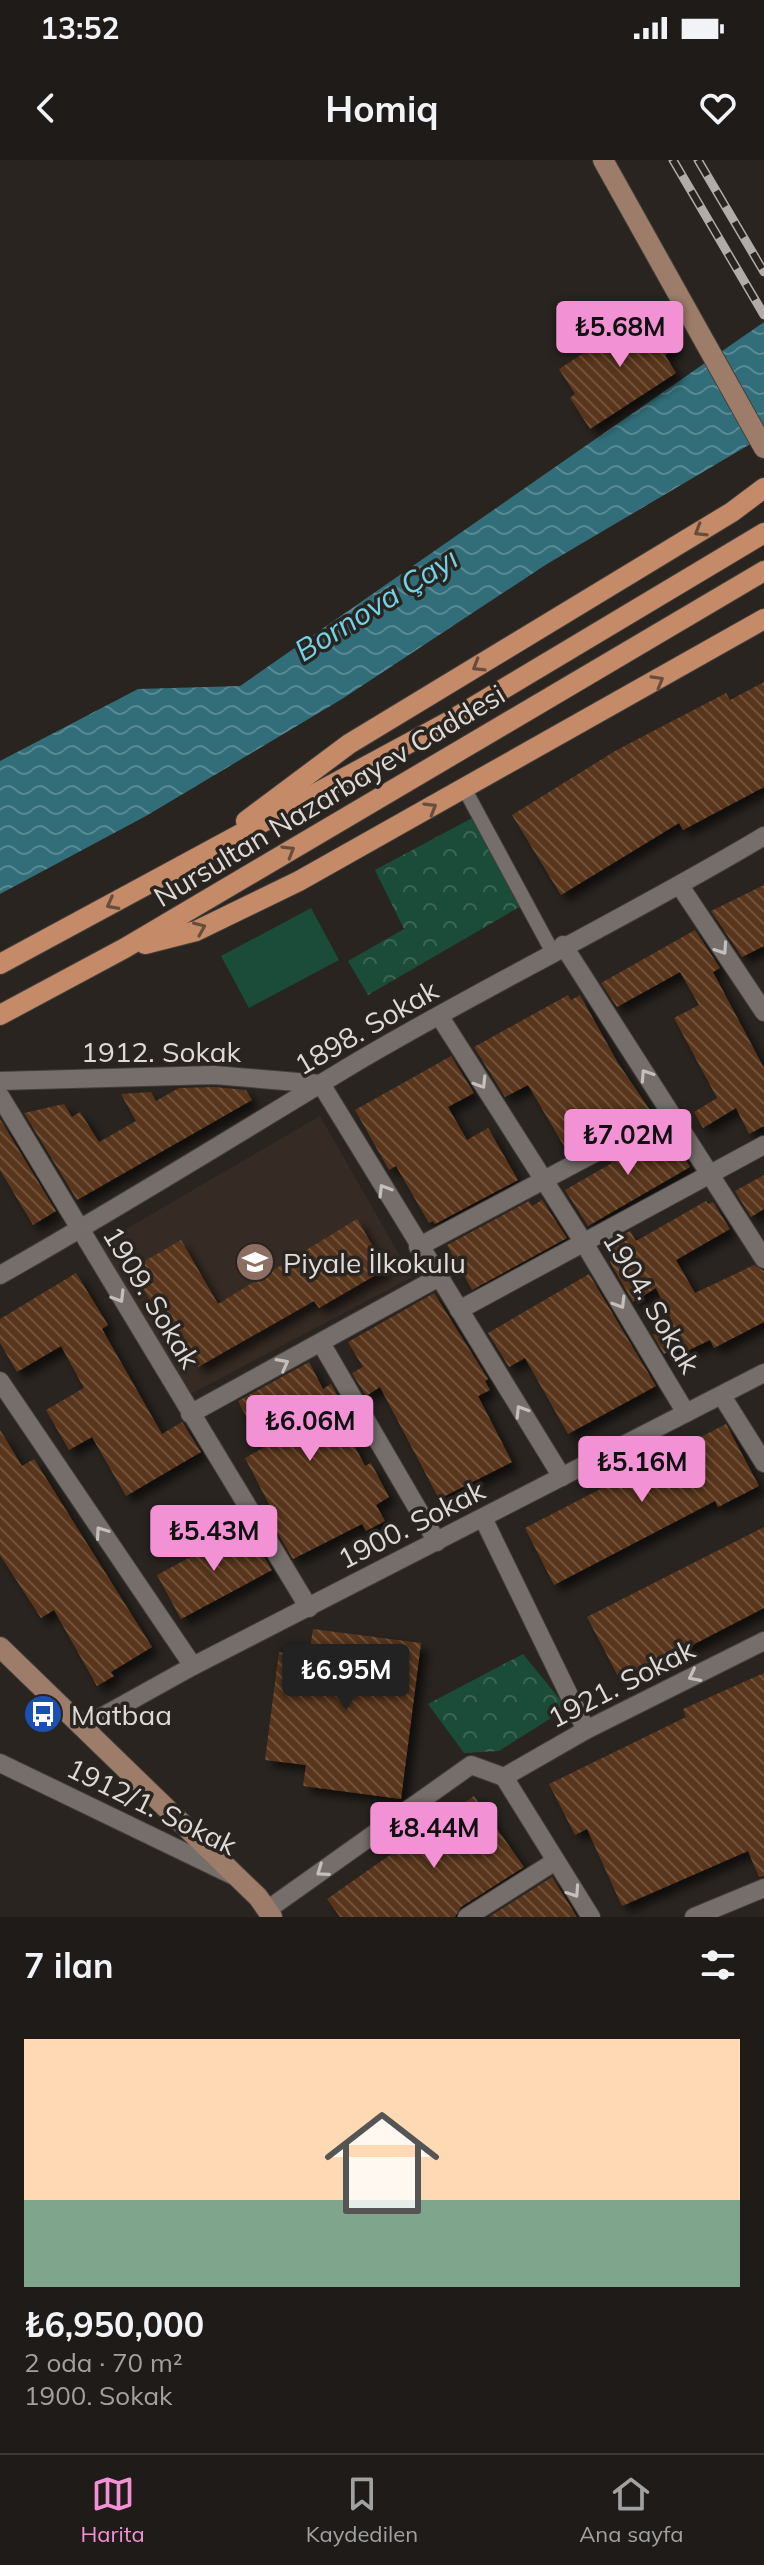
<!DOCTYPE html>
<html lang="tr">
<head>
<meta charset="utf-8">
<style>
  body { margin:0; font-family:Mulish,sans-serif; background:#272421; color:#f1f3f6; height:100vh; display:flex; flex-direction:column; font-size:30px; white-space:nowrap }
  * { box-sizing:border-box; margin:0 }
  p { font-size:26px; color:#a1a1a2 }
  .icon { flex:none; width:44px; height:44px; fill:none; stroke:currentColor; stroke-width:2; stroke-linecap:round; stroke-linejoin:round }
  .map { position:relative; height:1757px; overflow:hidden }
  .sheet { display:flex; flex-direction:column; background:#1f1b18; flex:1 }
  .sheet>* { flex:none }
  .price { position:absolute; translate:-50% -68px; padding:0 18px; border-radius:8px; background:#f391d5; color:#111; font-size:26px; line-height:52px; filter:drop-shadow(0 2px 4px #0008) }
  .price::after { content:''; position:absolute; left:50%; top:48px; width:24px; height:18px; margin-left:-12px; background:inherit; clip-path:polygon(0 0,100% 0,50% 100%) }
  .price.selected { background:#222; color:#fff }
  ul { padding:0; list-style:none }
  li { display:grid; align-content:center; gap:16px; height:424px; padding:0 24px }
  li+li { border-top:2px solid #3c3937 }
  li span { display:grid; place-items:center; height:248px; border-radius:0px; color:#555 }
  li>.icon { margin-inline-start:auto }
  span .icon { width:144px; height:144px; fill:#fffc; stroke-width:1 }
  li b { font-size:34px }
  h2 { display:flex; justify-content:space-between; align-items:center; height:96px; padding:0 24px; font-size:34px }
  .status { display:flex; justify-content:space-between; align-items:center; height:56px; padding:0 40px; background:#1f1b18; direction:ltr }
  .status svg { height:22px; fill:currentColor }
  header { display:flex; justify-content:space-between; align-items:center; height:104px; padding:0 24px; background:#1f1b18; font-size:36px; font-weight:700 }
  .menu { display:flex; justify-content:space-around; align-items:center; height:112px; border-top:2px solid #3c3937; background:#1f1b18; font-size:22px; color:#a1a1a2 }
  .menu a { display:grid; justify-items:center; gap:4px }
  .menu .selected { color:#f391d5 }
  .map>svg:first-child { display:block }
  .built { fill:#362b24 }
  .park { fill:url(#park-crowns) }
  .pitch { fill:#1b4c39 }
  .water { fill:url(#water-waves) }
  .building { fill:url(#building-back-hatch); filter:url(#shadow) }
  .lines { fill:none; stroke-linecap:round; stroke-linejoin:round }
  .pedestrian-casing { stroke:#433e3b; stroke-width:16 }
  .minor-casing { stroke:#433e3b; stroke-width:20 }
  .secondary-casing { stroke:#433e3b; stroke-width:22 }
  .primary-casing { stroke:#433e3b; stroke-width:22 }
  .pedestrian { stroke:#756e6a; stroke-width:14 }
  .minor { stroke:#756e6a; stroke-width:18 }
  .secondary { stroke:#9d7d69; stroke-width:20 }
  .primary { stroke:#c58b68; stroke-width:20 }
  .rail-casing { stroke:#b1acaa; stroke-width:9 }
  .rail { stroke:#292420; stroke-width:6; stroke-dasharray:18; stroke-linecap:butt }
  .oneway { stroke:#674d3d }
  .oneway2 { stroke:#c4bfbc }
  .labels { text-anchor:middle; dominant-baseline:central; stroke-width:7; stroke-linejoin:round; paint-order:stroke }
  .street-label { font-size:28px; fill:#dedad8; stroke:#292420 }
  .poi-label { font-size:28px; fill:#dedad8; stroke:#292420; text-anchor:start }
  .water-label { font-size:30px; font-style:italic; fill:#72d2e7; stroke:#292420 }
</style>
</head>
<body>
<div class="status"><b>13:52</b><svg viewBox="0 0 49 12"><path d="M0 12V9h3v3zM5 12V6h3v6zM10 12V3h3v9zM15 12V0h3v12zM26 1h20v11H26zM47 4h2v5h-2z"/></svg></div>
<header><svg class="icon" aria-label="back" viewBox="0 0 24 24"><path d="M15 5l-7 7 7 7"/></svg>Homiq<svg class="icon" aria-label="heart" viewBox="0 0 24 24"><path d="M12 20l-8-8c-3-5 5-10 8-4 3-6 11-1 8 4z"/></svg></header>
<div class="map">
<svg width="764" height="1757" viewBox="0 0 764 1757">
  <defs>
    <pattern id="park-crowns" width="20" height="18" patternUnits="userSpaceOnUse" patternTransform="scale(2)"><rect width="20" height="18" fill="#1b4c39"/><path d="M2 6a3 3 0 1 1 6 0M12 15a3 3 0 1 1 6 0" fill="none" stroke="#3c6555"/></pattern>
    <pattern id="water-waves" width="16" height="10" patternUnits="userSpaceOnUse" patternTransform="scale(2)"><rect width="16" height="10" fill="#316e7a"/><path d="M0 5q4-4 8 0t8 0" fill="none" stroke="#588992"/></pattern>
    <pattern id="building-back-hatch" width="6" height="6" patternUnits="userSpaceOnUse" patternTransform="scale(2)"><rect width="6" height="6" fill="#59351b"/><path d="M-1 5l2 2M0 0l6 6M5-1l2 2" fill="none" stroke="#70523b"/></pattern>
    <filter id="shadow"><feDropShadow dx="7" dy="7" stdDeviation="4" flood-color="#0009"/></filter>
  </defs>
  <rect width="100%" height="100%" fill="#292420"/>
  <path class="built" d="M 320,956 L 412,1117 L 185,1237 L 97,1086 Z"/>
  <g class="park">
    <path d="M 472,658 L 521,746 L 368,835 L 348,801 L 404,769 L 375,710 Z"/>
    <path d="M 523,1494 L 567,1548 L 499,1591 L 464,1593 L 428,1544 Z"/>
  </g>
  <path class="pitch" d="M 311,748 L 339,800 L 249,848 L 221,796 Z"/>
  <path class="water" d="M 764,162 L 764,276 L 547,404 L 342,539 L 146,656 L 0,734 L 0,601 L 138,529 L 240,526 Z"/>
  <g class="building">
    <path d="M 651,150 L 676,188 L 665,195 L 676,213 L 590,269 L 570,238 L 575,234 L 559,209 Z"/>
    <path d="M 764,522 L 764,627 L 683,670 L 679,663 L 561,735 L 512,655 L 615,591 L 726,533 L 730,540 Z"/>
    <path d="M 764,725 L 764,786 L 742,797 L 711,751 Z"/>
    <path d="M 695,770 L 720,808 L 713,812 L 764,908 L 764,966 L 749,974 L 736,948 L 703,968 L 694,952 L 717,938 L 674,858 L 699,845 L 680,812 L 617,847 L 601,823 Z"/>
    <path d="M 568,835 L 571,840 L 580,835 L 618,903 L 650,950 L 598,978 L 593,969 L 564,986 L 528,925 L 505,937 L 474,887 Z"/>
    <path d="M 451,896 L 474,933 L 448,947 L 467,980 L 488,968 L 518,1020 L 435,1064 L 433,1061 L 429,1063 L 396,1006 L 389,1010 L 355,950 Z"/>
    <path d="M 214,927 L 246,930 L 252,940 L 77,1040 L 24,953 L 64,944 L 72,957 L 80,952 L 99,982 L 136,961 L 121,934 L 151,932 L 156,941 L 179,928 Z"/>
    <path d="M 0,959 L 56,1051 L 33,1065 L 0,1010 Z"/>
    <path d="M 667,970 L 690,1007 L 588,1066 L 565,1030 L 612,1003 L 609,999 Z"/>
    <path d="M 764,1015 L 764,1049 L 751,1057 L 735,1031 Z"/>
    <path d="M 542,1040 L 567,1078 L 472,1130 L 447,1085 L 529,1041 L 532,1046 Z"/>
    <path d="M 706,1041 L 708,1044 L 713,1042 L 730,1069 L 676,1100 L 695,1133 L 754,1105 L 764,1111 L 764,1162 L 714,1188 L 710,1180 L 687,1191 L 683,1184 L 664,1194 L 653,1175 L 673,1164 L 656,1128 L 633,1142 L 610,1102 L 614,1094 L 607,1083 L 630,1071 L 636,1081 Z"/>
    <path d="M 357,1059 L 386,1109 L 319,1148 L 314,1141 L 198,1207 L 165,1149 L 158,1153 L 143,1128 L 154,1122 L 143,1102 L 181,1080 L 218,1144 Z"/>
    <path d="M 76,1113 L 108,1165 L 102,1169 L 162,1274 L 182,1262 L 201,1292 L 126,1336 L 92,1277 L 69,1290 L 46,1250 L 84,1228 L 61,1186 L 17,1212 L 0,1183 L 0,1159 Z"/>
    <path d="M 589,1114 L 656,1226 L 568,1274 L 525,1198 L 509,1207 L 488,1173 Z"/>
    <path d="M 434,1133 L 488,1219 L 485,1221 L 490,1230 L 478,1236 L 512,1302 L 439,1339 L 380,1227 L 366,1236 L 352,1213 L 363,1207 L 348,1182 Z"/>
    <path d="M 309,1202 L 323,1229 L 331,1224 L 345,1248 L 337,1252 L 365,1306 L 371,1303 L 389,1337 L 376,1345 L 385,1361 L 366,1371 L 362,1364 L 293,1399 L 267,1355 L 273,1352 L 245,1298 L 263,1288 L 238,1241 Z"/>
    <path d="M 726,1264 L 759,1326 L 718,1347 L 715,1341 L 554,1425 L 525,1368 Z"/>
    <path d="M 0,1270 L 22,1306 L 34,1299 L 152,1487 L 111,1512 L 114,1516 L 97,1526 L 54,1450 L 41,1458 L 0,1395 Z"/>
    <path d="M 246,1367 L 272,1410 L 181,1459 L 157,1415 Z"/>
    <path d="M 764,1367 L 764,1448 L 621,1522 L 587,1457 Z"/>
    <path d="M 313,1469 L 421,1483 L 401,1639 L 303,1626 L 306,1605 L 265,1600 L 279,1492 L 309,1496 Z"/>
    <path d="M 764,1513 L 764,1716 L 759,1717 L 748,1691 L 622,1746 L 587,1669 L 575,1675 L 549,1624 L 686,1557 L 683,1549 Z"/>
    <path d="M 474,1636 L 524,1707 L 461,1747 L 455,1757 L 340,1757 L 327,1739 Z"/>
    <path d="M 552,1717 L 577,1757 L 489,1757 Z"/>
  </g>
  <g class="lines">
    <g class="pedestrian-casing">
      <path id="pedestrian" d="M 464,628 L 552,791"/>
    </g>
    <g class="minor-casing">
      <g id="minor">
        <path d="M 680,726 L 764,852"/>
        <path d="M 563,785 L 764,1099"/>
        <path d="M 440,857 L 584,1083 L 686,1253"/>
        <path d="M 0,921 L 214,915 L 321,924 L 562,1317"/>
        <path d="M 0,936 L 309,1448"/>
        <path d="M 418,1087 L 670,953"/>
        <path d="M 0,1115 C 122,1046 240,972 360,900 C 493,822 632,755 764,676"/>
        <path d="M 459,1150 L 764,985"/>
        <path d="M 321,1183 L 437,1382"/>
        <path d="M 0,1221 L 193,1506"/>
        <path d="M 722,1236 L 764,1303"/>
        <path d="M 190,1254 L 439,1117"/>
        <path d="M 483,1358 L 586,1570"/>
        <path d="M 85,1566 L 193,1506 L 764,1213"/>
        <path d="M 0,1603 L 232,1715"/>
        <path d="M 504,1617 L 586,1570 L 764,1481"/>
        <path d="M 504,1617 L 591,1757"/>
        <path d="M 267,1750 L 471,1605 L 504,1617"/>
        <path d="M 467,1757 L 554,1702"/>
        <path d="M 694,1757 L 764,1728"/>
      </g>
    </g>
    <g class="secondary-casing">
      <g id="secondary">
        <path d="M 603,0 L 764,288"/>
        <path d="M 0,1487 L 258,1737 L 272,1757"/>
      </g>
    </g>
    <g class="primary-casing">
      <g id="primary">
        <path d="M 246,661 L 349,584 L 732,352 L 764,328"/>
        <path d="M 145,784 L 196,771 L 299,721 L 764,459"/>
        <path d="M 0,804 L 448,562 L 764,373"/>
        <path d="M 0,855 L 125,788 L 764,411"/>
      </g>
    </g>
    <use href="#pedestrian" class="pedestrian"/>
    <use href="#minor" class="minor"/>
    <use href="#secondary" class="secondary"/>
    <use href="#primary" class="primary"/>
    <g class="rail-casing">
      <g id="rail">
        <path d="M 673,0 L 764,155"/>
        <path d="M 698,0 L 764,112"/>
      </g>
    </g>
    <use href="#rail" class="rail"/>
  </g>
  <defs><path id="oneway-chevron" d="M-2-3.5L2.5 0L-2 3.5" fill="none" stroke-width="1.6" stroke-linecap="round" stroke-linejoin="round" transform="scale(2)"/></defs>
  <g class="oneway">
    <use href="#oneway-chevron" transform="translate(700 371) rotate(149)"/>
    <use href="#oneway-chevron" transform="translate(478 506) rotate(149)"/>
    <use href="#oneway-chevron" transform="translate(658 521) rotate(-30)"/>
    <use href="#oneway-chevron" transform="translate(431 648) rotate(-31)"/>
    <use href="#oneway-chevron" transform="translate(289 691) rotate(-31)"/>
    <use href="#oneway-chevron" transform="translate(112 744) rotate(152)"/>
    <use href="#oneway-chevron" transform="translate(200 768) rotate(-23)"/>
  </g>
  <g class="oneway2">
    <use href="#oneway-chevron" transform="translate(722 789) rotate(56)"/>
    <use href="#oneway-chevron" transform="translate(646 915) rotate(-123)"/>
    <use href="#oneway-chevron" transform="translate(481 923) rotate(58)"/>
    <use href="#oneway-chevron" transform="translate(384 1030) rotate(-121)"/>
    <use href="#oneway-chevron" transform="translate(119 1137) rotate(59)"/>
    <use href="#oneway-chevron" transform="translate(620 1143) rotate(59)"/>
    <use href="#oneway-chevron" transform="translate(283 1204) rotate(-28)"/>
    <use href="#oneway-chevron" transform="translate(521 1251) rotate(-122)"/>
    <use href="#oneway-chevron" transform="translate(101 1372) rotate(-125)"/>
    <use href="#oneway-chevron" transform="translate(694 1516) rotate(153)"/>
    <use href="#oneway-chevron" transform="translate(322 1711) rotate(145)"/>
    <use href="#oneway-chevron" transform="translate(574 1732) rotate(56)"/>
  </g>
  <defs>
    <g id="school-disc" transform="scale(2)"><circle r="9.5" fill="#8d6e63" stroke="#292420"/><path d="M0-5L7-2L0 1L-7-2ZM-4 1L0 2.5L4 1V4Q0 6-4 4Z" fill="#fff"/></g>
    <g id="bus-disc" transform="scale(2)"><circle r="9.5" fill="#1a4fb4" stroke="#292420"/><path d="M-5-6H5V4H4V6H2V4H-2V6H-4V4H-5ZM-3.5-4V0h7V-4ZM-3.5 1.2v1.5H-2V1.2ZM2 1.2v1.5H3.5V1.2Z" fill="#fff"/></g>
  </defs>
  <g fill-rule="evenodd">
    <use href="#school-disc" x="255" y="1102"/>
    <use href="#bus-disc" x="43" y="1554"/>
  </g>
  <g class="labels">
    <g class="street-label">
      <text transform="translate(329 635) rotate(-31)">Nursultan Nazarbayev Caddesi</text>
      <text transform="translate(366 867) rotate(-30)">1898. Sokak</text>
      <text x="161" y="891">1912. Sokak</text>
      <text transform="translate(152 1137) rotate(59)">1909. Sokak</text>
      <text transform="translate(652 1142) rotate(59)">1904. Sokak</text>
      <text transform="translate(411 1364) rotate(-27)">1900. Sokak</text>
      <text transform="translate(621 1523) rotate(-27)">1921. Sokak</text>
      <text transform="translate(152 1646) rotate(26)">1912/1. Sokak</text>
    </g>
    <g class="poi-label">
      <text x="283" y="1102">Piyale İlkokulu</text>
      <text x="71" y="1554">Matbaa</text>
    </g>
    <g class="water-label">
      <text transform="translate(376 444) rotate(-32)">Bornova Çayı</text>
    </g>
  </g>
</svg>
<b class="price" style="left:620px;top:209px">₺5.68M</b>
<b class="price" style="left:628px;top:1017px">₺7.02M</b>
<b class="price" style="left:310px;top:1303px">₺6.06M</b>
<b class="price" style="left:642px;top:1344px">₺5.16M</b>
<b class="price" style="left:214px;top:1413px">₺5.43M</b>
<b class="price selected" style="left:346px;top:1552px">₺6.95M</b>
<b class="price" style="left:434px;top:1710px">₺8.44M</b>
</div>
<section class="sheet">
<h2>7 ilan<svg class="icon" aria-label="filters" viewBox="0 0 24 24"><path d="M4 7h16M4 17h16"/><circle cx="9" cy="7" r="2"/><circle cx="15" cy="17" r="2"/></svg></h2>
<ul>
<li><span style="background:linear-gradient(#ffd9b3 65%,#7fa58c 0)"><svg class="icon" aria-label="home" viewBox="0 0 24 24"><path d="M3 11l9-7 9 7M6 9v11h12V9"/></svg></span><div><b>₺6,950,000</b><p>2 oda · 70 m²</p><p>1900. Sokak</p></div></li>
</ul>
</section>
<nav class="menu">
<a class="selected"><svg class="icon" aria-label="map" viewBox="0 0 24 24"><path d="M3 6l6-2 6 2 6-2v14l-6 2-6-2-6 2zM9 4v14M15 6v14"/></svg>Harita</a>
<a><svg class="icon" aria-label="saved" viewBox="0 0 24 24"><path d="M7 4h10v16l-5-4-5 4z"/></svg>Kaydedilen</a>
<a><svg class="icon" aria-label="home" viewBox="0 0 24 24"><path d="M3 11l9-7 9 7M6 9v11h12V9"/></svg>Ana sayfa</a>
</nav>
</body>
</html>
